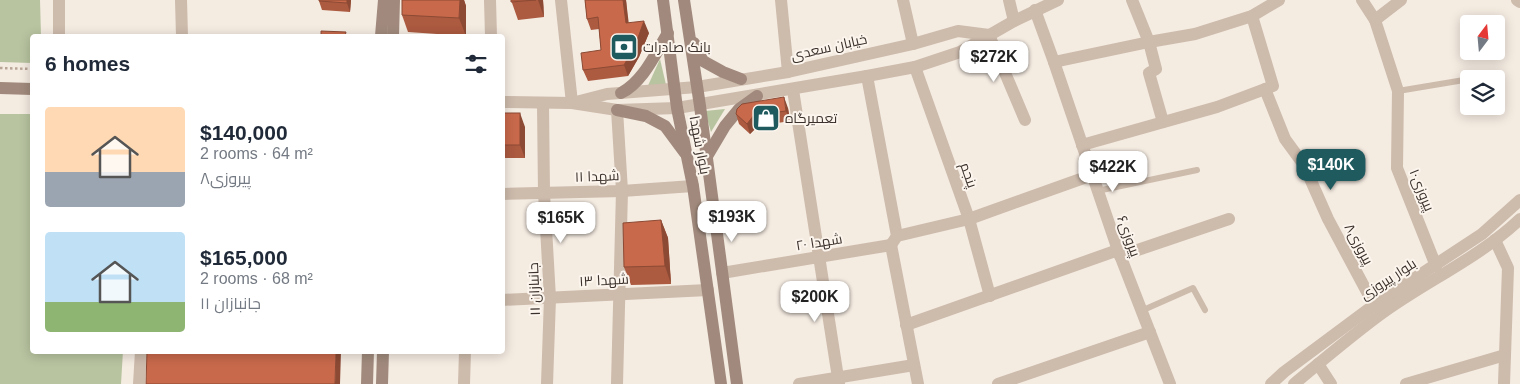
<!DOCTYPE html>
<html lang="en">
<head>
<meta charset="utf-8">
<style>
  body { margin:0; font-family:Helvetica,Cairo,sans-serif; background:#f6f6f7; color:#1f2937; height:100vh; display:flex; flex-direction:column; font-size:19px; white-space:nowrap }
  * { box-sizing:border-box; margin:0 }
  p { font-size:16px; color:#747a83 }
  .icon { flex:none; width:28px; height:28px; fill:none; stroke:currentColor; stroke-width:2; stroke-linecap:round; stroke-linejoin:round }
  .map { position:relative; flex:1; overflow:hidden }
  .panel { position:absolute; left:30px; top:34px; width:475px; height:320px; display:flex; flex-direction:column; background:#fff; border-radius:5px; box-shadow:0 2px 12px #0003 }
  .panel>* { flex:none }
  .needle { width:32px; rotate:16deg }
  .controls { position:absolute; left:1460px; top:15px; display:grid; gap:10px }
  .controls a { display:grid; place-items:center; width:45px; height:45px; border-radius:5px; background:#fff; box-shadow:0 2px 12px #0003; font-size:25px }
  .price { position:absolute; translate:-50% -42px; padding:0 11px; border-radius:10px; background:#fff; color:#222; font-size:16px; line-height:32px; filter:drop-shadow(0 1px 2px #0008) }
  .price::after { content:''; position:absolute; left:50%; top:30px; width:15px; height:11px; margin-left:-8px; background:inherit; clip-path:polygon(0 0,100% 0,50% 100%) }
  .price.current { background:#1f5a5e; color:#fff }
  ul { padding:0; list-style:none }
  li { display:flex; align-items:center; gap:15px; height:125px; padding:0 15px }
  li span { display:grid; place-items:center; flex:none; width:140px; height:100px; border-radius:5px; color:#555 }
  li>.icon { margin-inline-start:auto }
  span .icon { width:60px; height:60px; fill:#fffc; stroke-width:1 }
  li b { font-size:21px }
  h2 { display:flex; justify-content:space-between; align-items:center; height:60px; padding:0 15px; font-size:21px }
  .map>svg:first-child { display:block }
  .green { fill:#b8c4a0 }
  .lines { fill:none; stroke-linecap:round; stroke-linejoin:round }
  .path { stroke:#b9a596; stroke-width:2.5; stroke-dasharray:2.5 2.5; stroke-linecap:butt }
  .service { stroke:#cdbbac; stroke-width:6 }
  .minor { stroke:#cdbbac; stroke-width:12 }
  .tertiary { stroke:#cdbbac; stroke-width:12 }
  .secondary { stroke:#a18a7d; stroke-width:12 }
  .wall { fill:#ac5a40 }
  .shaded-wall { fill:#8c4a34 }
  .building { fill:#c8694b; stroke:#8c4a34 }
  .labels { text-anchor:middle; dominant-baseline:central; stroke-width:4; stroke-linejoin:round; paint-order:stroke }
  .poi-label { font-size:14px; fill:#3b302b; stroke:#fbf5ee; text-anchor:start }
  .street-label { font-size:14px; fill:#3b302b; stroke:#fbf5ee }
</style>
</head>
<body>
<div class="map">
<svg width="1520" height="384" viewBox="0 0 1520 384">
  <rect width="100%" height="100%" fill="#f4ebe1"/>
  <g class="green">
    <path d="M 0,0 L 40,0 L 41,36 L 32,36 L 32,63 L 0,62 Z"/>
    <path d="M 660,59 L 667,89 L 646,90 Z"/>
    <path d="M 725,109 L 711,132 L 705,111 Z"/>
    <path d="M 0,114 L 32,114 L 32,351 L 123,351 L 121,384 L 0,384 Z"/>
  </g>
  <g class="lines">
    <path class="path" d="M 0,68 L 32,69"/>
    <g class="service">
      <path d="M 1398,91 L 1464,80"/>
      <path d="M 1097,191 L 1197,170"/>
      <path d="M 1141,311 L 1193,288 L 1205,310"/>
    </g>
    <g class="minor">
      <path d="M 181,0 L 182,36"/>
      <path d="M 490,0 L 491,36"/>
      <path d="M 561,0 L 572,103"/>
      <path d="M 781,0 L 788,72"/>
      <path d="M 903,0 L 913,44"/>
      <path d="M 1009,0 L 1014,21"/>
      <path d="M 1132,0 L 1149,42 L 1156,69 L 1149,73 L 1163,122"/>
      <path d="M 1362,0 L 1375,20 L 1398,91 L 1397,168 L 1436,266"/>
      <path d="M 1517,0 L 1520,2"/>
      <path d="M 1375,20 L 1401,0"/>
      <path d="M 989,35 L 1025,120"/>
      <path d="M 1054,62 L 1149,42 L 1195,34 L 1252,16 L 1279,0"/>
      <path d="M 915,67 L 969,219 L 990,296"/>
      <path d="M 867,76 L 897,236"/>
      <path d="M 1265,89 L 1285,139 L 1304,165 L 1328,219 L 1374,305"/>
      <path d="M 793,90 L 839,384"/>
      <path d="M 543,104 L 544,193 L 550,298 L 547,384"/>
      <path d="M 1082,145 L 1217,107 L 1273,86 L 1252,16"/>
      <path d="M 502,194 L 622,191 L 693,186"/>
      <path d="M 1495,240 L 1508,268 L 1504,384"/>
      <path d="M 891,245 L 897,236 L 969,219 L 1092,175"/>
      <path d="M 891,245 L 918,384"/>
      <path d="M 1120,256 L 1229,219"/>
      <path d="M 722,273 L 891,245"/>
      <path d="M 502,300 L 708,290"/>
      <path d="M 906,325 L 1118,250"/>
      <path d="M 1318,364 L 1331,384"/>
      <path d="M 464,384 L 465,351"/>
      <path d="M 617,384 L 622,191 L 617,110"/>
      <path d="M 799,384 L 914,365"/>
      <path d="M 998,384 L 1150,332"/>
      <path d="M 1406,384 L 1505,355"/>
    </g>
    <g class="tertiary">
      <path d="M 1035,10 L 1054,62 L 1118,250 L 1170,384"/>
      <path d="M 59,36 L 59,0"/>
      <path d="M 502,102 L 572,103 L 617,110 L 677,108 L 867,76 L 915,67 L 960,52 L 1014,21 L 1058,0"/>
      <path d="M 576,102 L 607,94 L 697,87 L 788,72 L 913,44 L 958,31 L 989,35"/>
      <path d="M 139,384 L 141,351"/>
      <path d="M 1271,384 L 1284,372 L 1374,305 L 1482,234 L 1520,200"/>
      <path d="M 1294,384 C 1323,360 1351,336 1381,314 C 1426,281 1479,258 1520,219"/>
    </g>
    <g class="secondary">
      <path d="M 663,0 L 677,108 L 693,186 L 721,384"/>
      <path d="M 684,0 L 700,106 L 737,384"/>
      <path d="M 381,36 L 384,0"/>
      <path d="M 393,36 L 394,0"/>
      <path d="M 694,43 L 703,61 L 723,72 L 741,79"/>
      <path d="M 0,88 L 32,89"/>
      <path d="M 621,93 C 643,82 655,54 668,33"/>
      <path d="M 617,110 L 646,116 L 665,126 L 685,153"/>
      <path d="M 706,158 L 725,126 L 739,109 L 757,96"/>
      <path d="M 367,384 L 368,351"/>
      <path d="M 382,384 L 383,351"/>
    </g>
  </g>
  <g class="wall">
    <path d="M 351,0 L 350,12 L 322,10 L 319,1 Z"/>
    <path d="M 402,0 L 464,0 L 466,6 L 466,36 L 408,32 L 402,15 Z"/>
    <path d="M 511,0 L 543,0 L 544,17 L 518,20 Z"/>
    <path d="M 585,0 L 626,0 L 628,23 L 649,33 L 639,57 L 628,76 L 588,81 L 583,70 L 601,50 L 599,29 L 591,30 L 587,19 Z"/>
    <path d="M 788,108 L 790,121 L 758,126 L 750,134 L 739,124 L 736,114 Z"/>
    <path d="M 502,113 L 525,127 L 525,158 L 502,158 Z"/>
    <path d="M 661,220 L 668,238 L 671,284 L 631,285 L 624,267 Z"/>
  </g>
  <g class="shaded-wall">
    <path d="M 347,0 L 351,0 L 350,12 L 347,3 Z"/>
    <path d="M 460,0 L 464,0 L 466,6 L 466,36 L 459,18 Z"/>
    <path d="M 538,0 L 543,0 L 544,17 Z"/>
    <path d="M 623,0 L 626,0 L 630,34 L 626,23 Z"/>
    <path d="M 644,21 L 649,33 L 639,57 L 628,76 L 624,65 Z"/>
    <path d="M 784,97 L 788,108 L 790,121 L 786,111 Z"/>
    <path d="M 520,113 L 525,127 L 525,158 L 520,145 Z"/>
    <path d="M 754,115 L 758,126 L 750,134 L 747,124 Z"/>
    <path d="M 661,220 L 668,238 L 671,284 L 665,266 Z"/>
    <path d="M 336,351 L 341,351 L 340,384 L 335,384 Z"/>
  </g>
  <g class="building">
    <path d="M 319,0 L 347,0 L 347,3 L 319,1 Z"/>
    <path d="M 402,0 L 460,0 L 459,18 L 402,15 Z"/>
    <path d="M 511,0 L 536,0 L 511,2 Z"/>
    <path d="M 585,0 L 623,0 L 626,23 L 644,21 L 635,46 L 624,65 L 583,70 L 581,53 L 601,50 L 598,17 L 587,19 Z"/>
    <path d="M 321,31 L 346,32 L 345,36 L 321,36 Z"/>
    <path d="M 784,97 L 786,111 L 754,115 L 747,124 L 736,114 L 737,109 L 742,104 Z"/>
    <rect x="502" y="113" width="18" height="32"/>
    <path d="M 661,220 L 665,266 L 624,267 L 623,223 Z"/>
    <path d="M 147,351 L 336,351 L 335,384 L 146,384 Z"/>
  </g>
  <defs>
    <g id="bank-square" transform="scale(1.4375)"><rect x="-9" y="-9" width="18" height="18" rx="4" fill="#1f5a5e" stroke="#fbf5ee"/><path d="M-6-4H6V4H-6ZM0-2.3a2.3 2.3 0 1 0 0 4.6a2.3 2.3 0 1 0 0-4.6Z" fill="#fff"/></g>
    <g id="shop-square" transform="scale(1.4375)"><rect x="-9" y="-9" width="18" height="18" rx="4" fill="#1f5a5e" stroke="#fbf5ee"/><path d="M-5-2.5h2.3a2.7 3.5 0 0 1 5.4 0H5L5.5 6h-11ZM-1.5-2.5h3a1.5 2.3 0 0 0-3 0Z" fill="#fff"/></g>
  </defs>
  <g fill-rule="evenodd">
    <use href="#bank-square" x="624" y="47"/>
    <use href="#shop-square" x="766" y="118"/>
  </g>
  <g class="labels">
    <g class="poi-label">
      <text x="643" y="47">بانک صادرات</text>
      <text x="785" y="118">تعمیرگاه</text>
    </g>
    <g class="street-label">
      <text transform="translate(829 47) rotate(-13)">خیابان سعدی</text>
      <text transform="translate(700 145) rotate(79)">بلوار شهدا</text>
      <text transform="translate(969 175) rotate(71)">پنجم</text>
      <text transform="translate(597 176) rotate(-2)">شهدا ۱۱</text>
      <text transform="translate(1422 190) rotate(68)">پیروزی۱۰</text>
      <text transform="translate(1129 236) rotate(70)">پیروزی۶</text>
      <text transform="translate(819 242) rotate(-9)">شهدا ۲۰</text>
      <text transform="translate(1359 244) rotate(62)">پیروزی۸</text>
      <text transform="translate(1388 279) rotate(-33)">بلوار پیروزی</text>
      <text transform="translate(604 280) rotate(-3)">شهدا ۱۳</text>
      <text transform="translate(534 289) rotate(-92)">جانبازان ۱۱</text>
    </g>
  </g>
</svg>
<div class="controls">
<a><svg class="needle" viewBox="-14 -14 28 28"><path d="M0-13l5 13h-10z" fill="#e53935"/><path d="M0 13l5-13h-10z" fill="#747a83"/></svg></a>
<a><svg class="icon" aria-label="layers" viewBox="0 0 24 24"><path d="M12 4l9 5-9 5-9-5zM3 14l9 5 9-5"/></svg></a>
</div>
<b class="price" style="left:994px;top:83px">$272K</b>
<b class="price current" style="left:1331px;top:191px">$140K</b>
<b class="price" style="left:1113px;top:193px">$422K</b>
<b class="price" style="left:732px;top:243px">$193K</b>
<b class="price" style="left:561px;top:244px">$165K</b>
<b class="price" style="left:815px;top:323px">$200K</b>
<section class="panel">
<h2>6 homes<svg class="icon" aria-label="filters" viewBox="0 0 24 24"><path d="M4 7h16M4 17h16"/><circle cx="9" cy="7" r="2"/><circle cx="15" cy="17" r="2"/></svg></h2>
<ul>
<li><span style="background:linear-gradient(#ffd9b3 65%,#9aa5b1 0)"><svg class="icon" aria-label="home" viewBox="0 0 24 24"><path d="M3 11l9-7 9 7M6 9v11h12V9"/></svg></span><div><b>$140,000</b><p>2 rooms · 64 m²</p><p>پیروزی۸</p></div></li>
<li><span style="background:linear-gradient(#bfe0f5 70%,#8fb573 0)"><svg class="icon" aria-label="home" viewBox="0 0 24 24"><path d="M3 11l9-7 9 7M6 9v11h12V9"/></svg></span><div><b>$165,000</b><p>2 rooms · 68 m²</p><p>جانبازان ۱۱</p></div></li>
</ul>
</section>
</div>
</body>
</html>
